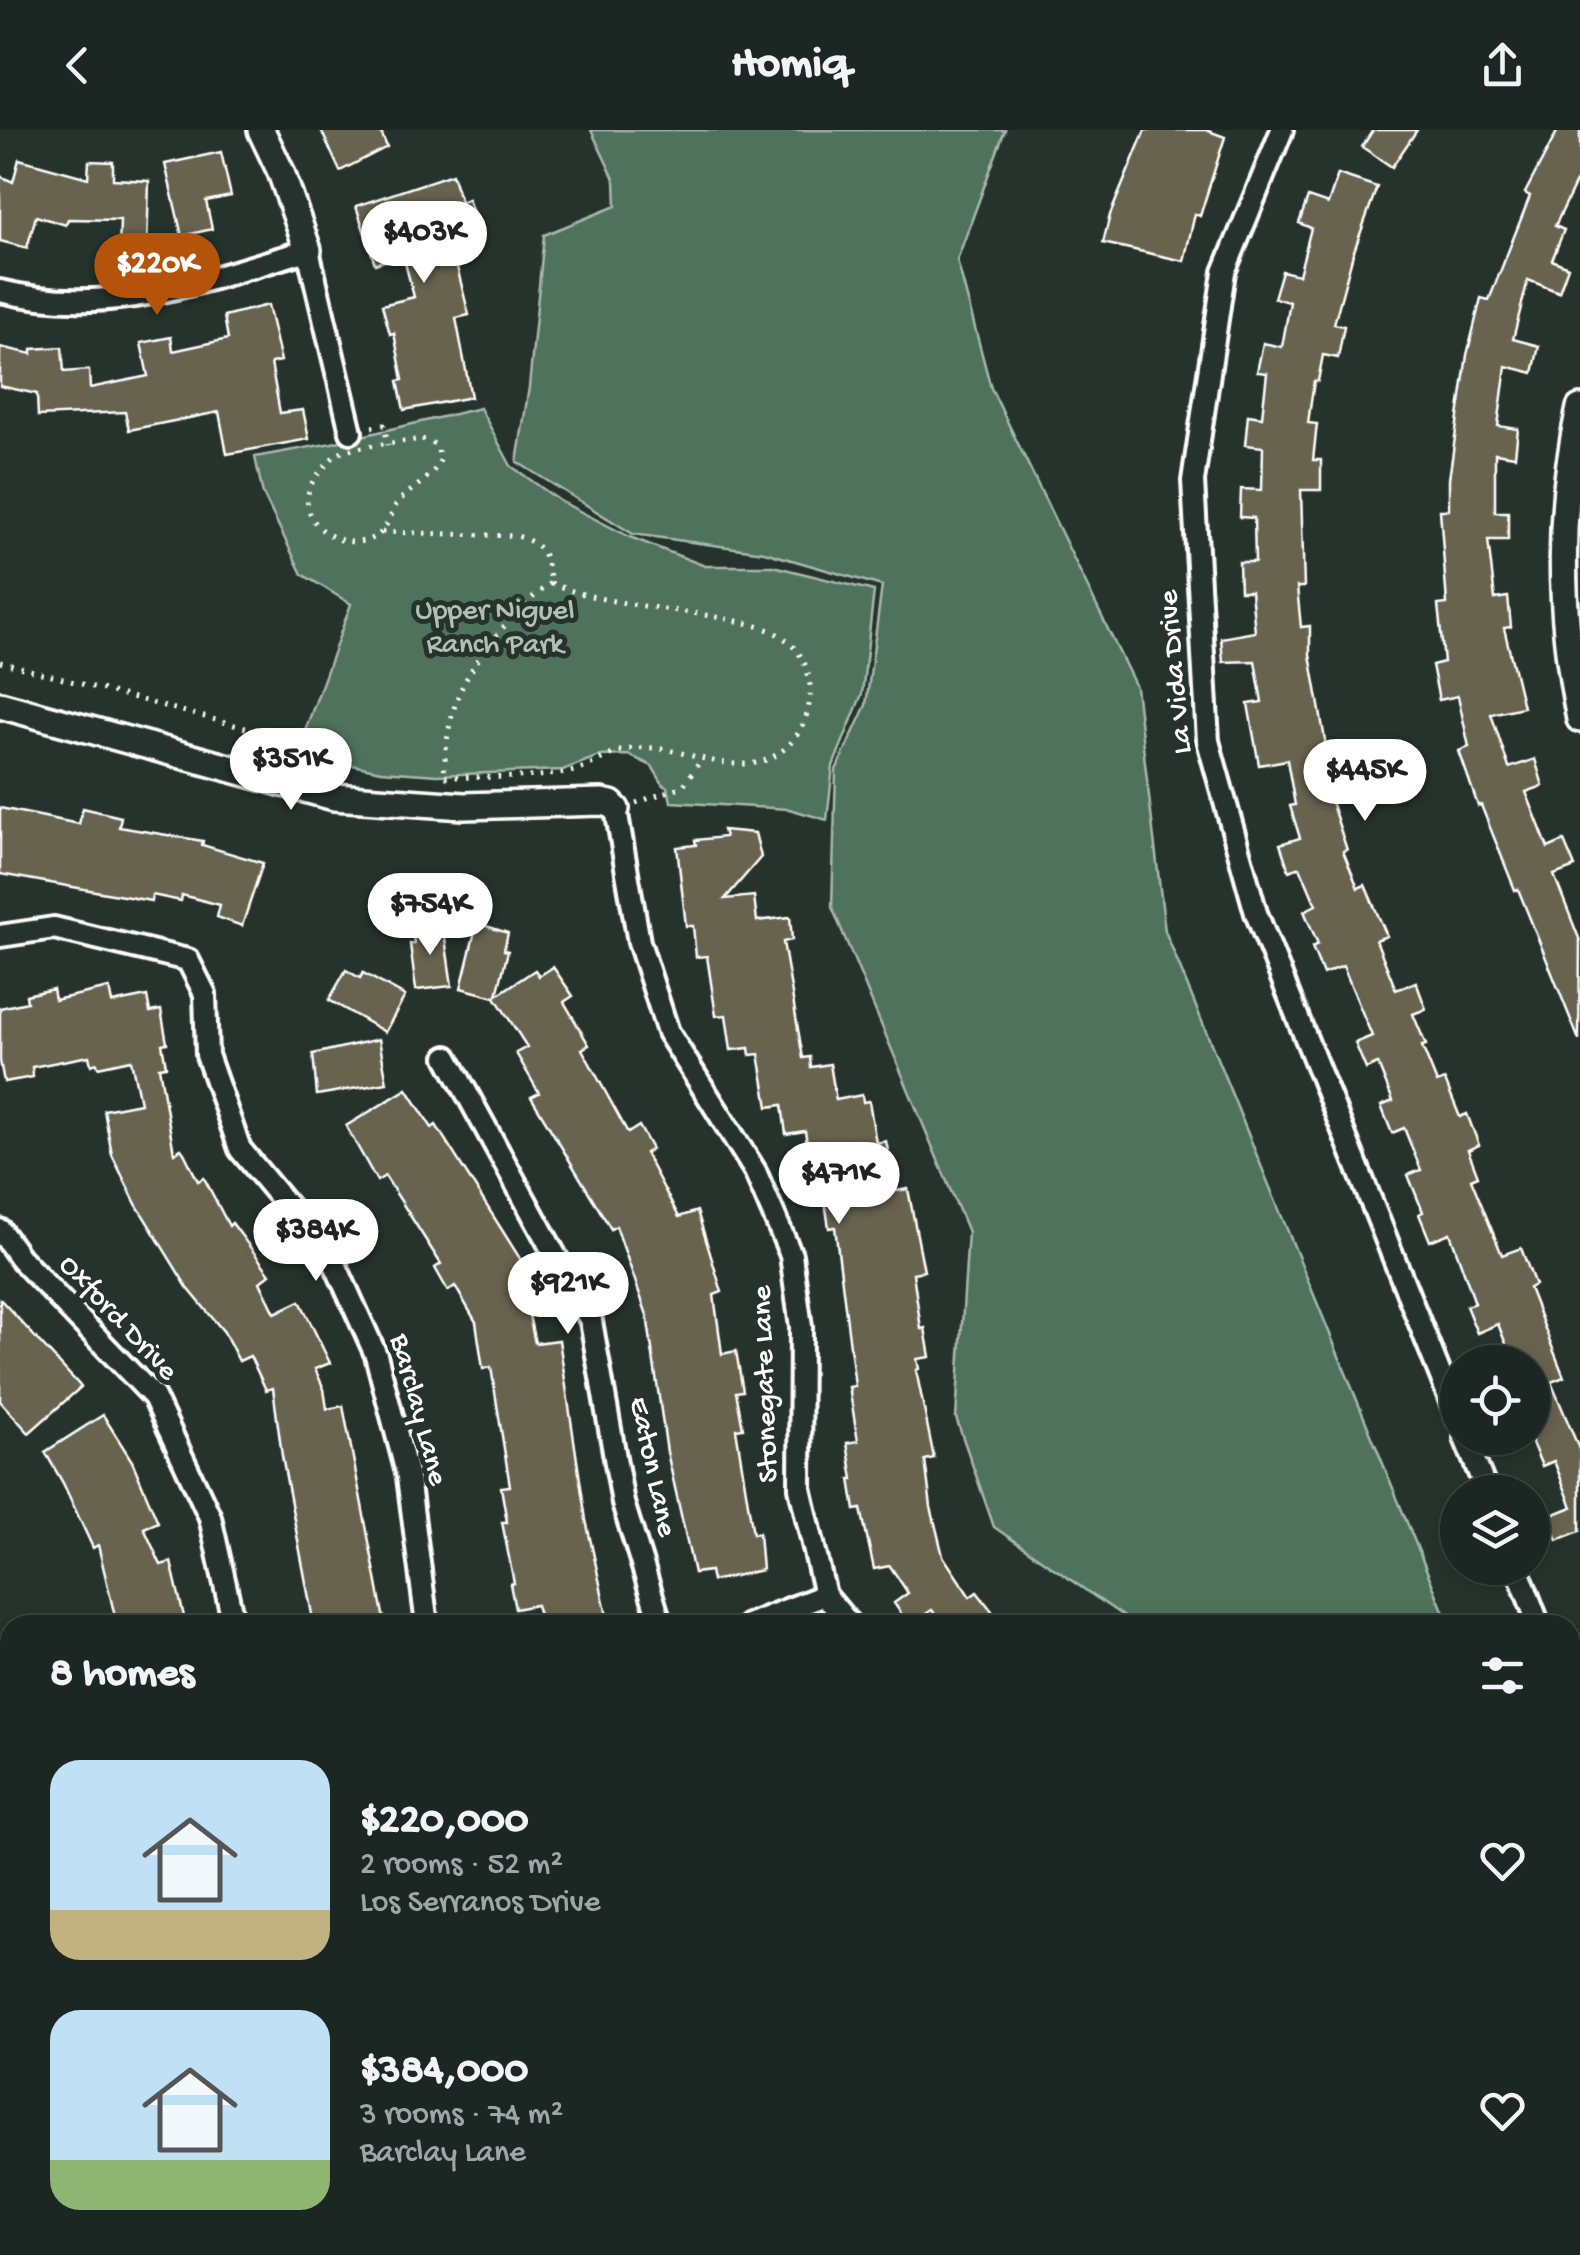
<!DOCTYPE html>
<html lang="en">
<head>
<meta charset="utf-8">
<style>
  body { margin:0; font-family:"Gochi Hand",sans-serif; background:#29322f; color:#f1f3f6; height:100vh; display:flex; flex-direction:column; font-size:38px; white-space:nowrap }
  * { box-sizing:border-box; margin:0 }
  p { font-size:32px; color:#a0a5a5 }
  .icon { flex:none; width:55px; height:55px; fill:none; stroke:currentColor; stroke-width:2; stroke-linecap:round; stroke-linejoin:round }
  .map { position:relative; flex:1; overflow:hidden }
  .panel { position:absolute; left:0px; top:1485px; width:1580px; height:640px; display:flex; flex-direction:column; background:#1c2622; border-radius:30px 30px 0 0; box-shadow:0 5px 15px #0003,0 0 0 2px #3a4340 }
  .panel>* { flex:none }
  .buttons { position:absolute; left:1440px; top:1215px; display:grid; gap:20px }
  .buttons a { display:grid; place-items:center; width:110px; height:110px; border-radius:50%; background:#1c2622; box-shadow:0 5px 15px #0003,0 0 0 2px #3a4340; font-size:50px }
  .price { position:absolute; translate:-50% -85px; padding:0 22px; border-radius:35px; background:#fff; color:#222; font-size:32px; line-height:65px; filter:drop-shadow(0 2px 5px #0008) }
  .price::after { content:''; position:absolute; left:50%; top:60px; width:30px; height:22px; margin-left:-15px; background:inherit; clip-path:polygon(0 0,100% 0,50% 100%) }
  .price.on { background:#b45309; color:#fff }
  ul { padding:0; list-style:none }
  li { display:flex; align-items:center; gap:30px; height:250px; padding:0 50px }
  li span { display:grid; place-items:center; flex:none; width:280px; height:200px; border-radius:30px; color:#555 }
  li>.icon { margin-inline-start:auto }
  span .icon { width:120px; height:120px; fill:#fffc; stroke-width:1 }
  li b { font-size:42px }
  h2 { display:flex; justify-content:space-between; align-items:center; height:120px; padding:0 50px; font-size:42px }
  header { display:flex; justify-content:space-between; align-items:center; height:130px; padding:0 50px; background:#1c2622; font-size:45px; font-weight:700 }
  .map>svg:first-child { display:block }
  .green { fill:#50725c; stroke:#a8b8ae; stroke-width:2.5 }
  .building { fill:#676450; stroke:#fff; stroke-width:2.5 }
  .lines { fill:none; stroke-linecap:round; stroke-linejoin:round }
  .minor-casing { stroke:#fff; stroke-width:28 }
  .tertiary-casing { stroke:#fff; stroke-width:32 }
  .path { stroke:#fff; stroke-width:5; stroke-dasharray:2.5 8; stroke-linecap:butt }
  .minor { stroke:#26332d; stroke-width:20 }
  .tertiary { stroke:#26332d; stroke-width:25 }
  .labels { text-anchor:middle; dominant-baseline:central; stroke-width:10; stroke-linejoin:round; paint-order:stroke }
  .park-label { font-size:30px; fill:#b0c0b6; stroke:#26332d }
  .street-label { font-size:30px; fill:#fff; stroke:#26332d }
</style>
</head>
<body>
<header><svg class="icon" aria-label="back" viewBox="0 0 24 24"><path d="M15 5l-7 7 7 7"/></svg>Homiq<svg class="icon" aria-label="share" viewBox="0 0 24 24"><path d="M12 15V3M7 8l5-5 5 5M5 13v7h14v-7"/></svg></header>
<div class="map">
<svg width="1580" height="2125" viewBox="0 0 1580 2125">
  <rect width="100%" height="100%" fill="#26332d"/>
  <filter id="ink" filterUnits="userSpaceOnUse"><feTurbulence type="fractalNoise" baseFrequency=".01" numOctaves="2"/><feDisplacementMap in="SourceGraphic" scale="20" xChannelSelector="R" yChannelSelector="G"/><feConvolveMatrix kernelMatrix="1 2 1 2 8 2 1 2 1" color-interpolation-filters="sRGB"/></filter>
  <g filter="url(#ink)">
    <g class="green">
      <path d="M 591,0 L 1005,0 L 957,130 L 991,258 L 1136,557 L 1165,801 L 1449,1495 L 1136,1495 L 994,1397 L 956,1288 L 968,1102 L 832,777 L 836,640 L 866,575 L 882,456 L 764,422 L 633,404 L 517,332 L 529,257 L 544,105 L 616,76 L 615,51 Z"/>
      <path d="M 480,278 L 511,336 L 560,371 L 630,407 L 705,436 L 773,436 L 874,461 L 862,564 L 833,636 L 827,690 L 789,679 L 671,672 L 668,657 L 664,656 L 652,636 L 629,625 L 599,626 L 563,640 L 437,645 L 381,641 L 289,622 L 305,601 L 351,474 L 302,444 L 263,364 L 255,327 L 332,313 Z"/>
      <path d="M 1570,1790 L 1580,1815 L 1580,2125 L 1391,2125 L 1389,2115 L 1570,2115 Z"/>
    </g>
    <g class="building">
      <path d="M 321,0 L 380,0 L 387,17 L 340,41 Z"/>
      <path d="M 1145,0 L 1206,0 L 1225,7 L 1200,86 L 1195,84 L 1184,131 L 1103,113 L 1110,85 Z"/>
      <path d="M 1373,0 L 1417,0 L 1392,37 L 1362,17 Z"/>
      <path d="M 1558,0 L 1580,0 L 1580,44 L 1555,96 L 1564,100 L 1552,130 L 1568,137 L 1559,162 L 1528,150 L 1513,209 L 1539,216 L 1533,243 L 1506,236 L 1498,296 L 1518,299 L 1515,326 L 1495,323 L 1495,382 L 1508,382 L 1508,410 L 1488,410 L 1495,469 L 1508,467 L 1511,497 L 1504,498 L 1523,577 L 1491,584 L 1509,638 L 1535,629 L 1543,656 L 1526,662 L 1548,718 L 1564,711 L 1575,737 L 1554,745 L 1580,811 L 1579,910 L 1518,759 L 1515,760 L 1481,675 L 1478,676 L 1459,621 L 1469,617 L 1458,566 L 1439,570 L 1432,535 L 1444,532 L 1438,475 L 1447,474 L 1440,380 L 1449,380 L 1449,349 L 1467,225 L 1481,168 L 1489,170 L 1530,66 L 1525,63 Z"/>
      <path d="M 221,22 L 231,66 L 206,71 L 212,99 L 182,106 L 165,34 Z"/>
      <path d="M 19,29 L 88,48 L 89,31 L 113,32 L 113,49 L 149,51 L 147,121 L 119,121 L 120,90 L 68,89 L 66,95 L 36,86 L 27,118 L 0,111 L 0,46 L 13,52 Z"/>
      <path d="M 452,44 L 461,72 L 468,69 L 476,92 L 468,94 L 471,102 L 450,109 L 469,185 L 456,188 L 471,267 L 404,280 L 398,251 L 403,250 L 394,203 L 390,204 L 382,175 L 414,167 L 403,125 L 375,134 L 356,76 Z"/>
      <path d="M 1338,44 L 1377,57 L 1353,124 L 1334,194 L 1344,196 L 1338,228 L 1323,225 L 1318,251 L 1314,251 L 1308,293 L 1317,294 L 1313,330 L 1321,330 L 1321,360 L 1301,360 L 1304,457 L 1297,457 L 1301,497 L 1310,496 L 1310,525 L 1333,655 L 1326,656 L 1347,720 L 1343,721 L 1358,758 L 1365,755 L 1387,806 L 1376,810 L 1396,860 L 1416,852 L 1426,879 L 1413,884 L 1426,915 L 1422,916 L 1437,953 L 1445,950 L 1460,987 L 1467,984 L 1479,1015 L 1468,1020 L 1478,1046 L 1471,1049 L 1502,1125 L 1521,1118 L 1535,1155 L 1529,1158 L 1564,1247 L 1551,1252 L 1580,1321 L 1580,1401 L 1557,1410 L 1547,1387 L 1572,1377 L 1554,1331 L 1542,1336 L 1532,1313 L 1532,1232 L 1513,1232 L 1498,1194 L 1477,1203 L 1466,1176 L 1475,1173 L 1450,1103 L 1430,1111 L 1419,1084 L 1423,1082 L 1408,1045 L 1421,1040 L 1404,998 L 1392,1003 L 1381,976 L 1393,971 L 1378,934 L 1366,939 L 1355,913 L 1372,906 L 1343,836 L 1323,844 L 1312,817 L 1318,814 L 1304,781 L 1316,775 L 1300,737 L 1289,741 L 1280,714 L 1300,708 L 1290,676 L 1295,675 L 1287,630 L 1259,635 L 1248,574 L 1262,572 L 1255,531 L 1223,532 L 1221,508 L 1255,502 L 1251,461 L 1240,461 L 1239,432 L 1255,432 L 1254,388 L 1240,387 L 1241,359 L 1262,360 L 1263,317 L 1245,315 L 1248,285 L 1262,287 L 1267,243 L 1257,242 L 1263,213 L 1282,217 L 1290,172 L 1274,168 L 1282,141 L 1299,145 L 1311,98 L 1299,93 L 1308,67 L 1328,74 Z"/>
      <path d="M 268,175 L 281,231 L 271,233 L 280,283 L 303,280 L 309,309 L 227,324 L 219,282 L 129,300 L 125,282 L 38,286 L 37,264 L 0,256 L 0,217 L 32,224 L 32,219 L 62,217 L 64,242 L 89,240 L 90,258 L 148,246 L 141,213 L 171,207 L 173,221 L 228,209 L 224,186 Z"/>
      <path d="M 0,678 L 79,694 L 83,678 L 121,687 L 119,697 L 203,711 L 202,715 L 263,733 L 242,796 L 217,787 L 220,775 L 182,765 L 181,771 L 152,765 L 151,771 L 0,744 Z"/>
      <path d="M 723,700 L 755,703 L 761,727 L 725,769 L 754,766 L 757,791 L 790,787 L 792,810 L 783,812 L 803,928 L 810,927 L 811,937 L 830,934 L 836,970 L 862,965 L 863,972 L 869,971 L 876,1013 L 886,1011 L 896,1061 L 908,1059 L 924,1141 L 913,1143 L 921,1199 L 925,1198 L 930,1227 L 917,1229 L 919,1239 L 916,1240 L 934,1328 L 925,1330 L 931,1377 L 943,1426 L 970,1467 L 977,1462 L 1003,1495 L 943,1495 L 932,1480 L 909,1495 L 894,1473 L 908,1463 L 890,1436 L 874,1439 L 861,1379 L 855,1380 L 850,1349 L 853,1349 L 847,1313 L 858,1311 L 849,1257 L 855,1256 L 835,1097 L 829,1098 L 823,1058 L 815,1059 L 805,1001 L 786,1004 L 782,975 L 768,977 L 759,924 L 750,925 L 749,918 L 731,920 L 726,885 L 716,886 L 707,826 L 696,827 L 693,796 L 686,796 L 677,717 L 696,715 L 695,710 L 725,707 Z"/>
      <path d="M 477,793 L 508,803 L 504,820 L 508,821 L 497,865 L 535,840 L 539,846 L 553,837 L 573,866 L 564,872 L 589,915 L 582,919 L 628,1003 L 639,996 L 652,1019 L 645,1023 L 679,1087 L 697,1081 L 722,1162 L 714,1165 L 722,1224 L 736,1221 L 743,1261 L 736,1262 L 743,1298 L 736,1299 L 753,1404 L 759,1403 L 762,1440 L 712,1451 L 710,1441 L 694,1443 L 667,1322 L 647,1185 L 616,1096 L 611,1099 L 531,967 L 539,963 L 516,923 L 527,917 L 495,867 L 461,858 Z"/>
      <path d="M 443,794 L 452,856 L 416,860 L 410,814 L 414,814 L 412,798 Z"/>
      <path d="M 346,840 L 360,848 L 363,843 L 405,866 L 385,902 L 329,870 Z"/>
      <path d="M 109,858 L 112,873 L 147,866 L 150,882 L 161,880 L 167,913 L 162,914 L 166,936 L 159,937 L 174,1023 L 181,1019 L 184,1023 L 198,1051 L 204,1048 L 229,1096 L 232,1093 L 270,1144 L 260,1152 L 275,1183 L 300,1171 L 330,1233 L 315,1239 L 324,1259 L 327,1279 L 343,1276 L 385,1495 L 314,1495 L 282,1326 L 273,1258 L 266,1260 L 250,1226 L 239,1231 L 224,1202 L 187,1157 L 136,1074 L 112,1025 L 104,980 L 140,973 L 131,930 L 98,937 L 97,933 L 91,935 L 89,926 L 32,937 L 33,947 L 4,952 L 0,931 L 0,878 L 27,872 L 26,865 L 53,859 L 55,870 Z"/>
      <path d="M 379,909 L 387,953 L 317,965 L 313,924 Z"/>
      <path d="M 407,959 L 432,998 L 436,995 L 541,1162 L 526,1171 L 535,1213 L 559,1210 L 586,1390 L 609,1495 L 542,1495 L 536,1475 L 515,1479 L 510,1454 L 514,1453 L 502,1392 L 507,1392 L 501,1357 L 510,1356 L 491,1237 L 483,1239 L 476,1192 L 455,1156 L 448,1161 L 435,1138 L 441,1134 L 385,1046 L 377,1051 L 346,996 Z"/>
      <path d="M 0,1169 L 81,1257 L 29,1303 L 0,1271 Z"/>
      <path d="M 103,1285 L 132,1331 L 158,1392 L 144,1398 L 161,1435 L 171,1432 L 186,1495 L 117,1495 L 98,1415 L 93,1418 L 63,1353 L 45,1322 Z"/>
    </g>
    <g class="lines">
      <g class="minor-casing">
        <g id="minor">
          <path d="M 1282,0 L 1224,142 L 1193,351 L 1208,611 L 1256,783 L 1458,1289"/>
          <path d="M 0,161 C 112,188 201,151 308,120 L 351,302"/>
          <path d="M 616,679 L 639,812 L 668,902 L 755,1041 L 791,1125 L 801,1197 L 800,1358 L 825,1465 L 850,1495"/>
          <path d="M 0,806 L 54,798 L 188,830 L 205,864 L 207,925 L 240,1019 L 334,1132 L 376,1225 L 408,1347 L 427,1495"/>
          <path d="M 447,927 L 591,1191 L 623,1373 L 661,1495"/>
          <path d="M 0,1100 L 20,1128 L 154,1267 L 210,1387 L 234,1495"/>
          <path d="M 1465,1308 L 1487,1362"/>
          <path d="M 1517,1438 L 1539,1495"/>
          <path d="M 748,1495 L 825,1465"/>
          <path d="M 1570,1572 L 1580,1597"/>
          <path d="M 0,1765 L 10,1790"/>
          <path d="M 0,1873 L 10,1864"/>
          <path d="M 527,2115 L 533,2125"/>
          <path d="M 780,2115 L 783,2125"/>
          <path d="M 990,2115 L 993,2125"/>
          <path d="M 1214,2115 L 1216,2125"/>
          <path d="M 86,2125 L 97,2115"/>
        </g>
      </g>
      <g class="tertiary-casing">
        <g id="tertiary">
          <path d="M 261,0 L 281,42 L 308,120"/>
          <path d="M 1580,278 C 1557,380 1559,486 1580,589"/>
          <path d="M 0,575 L 334,667 L 464,676 L 602,672 L 611,674 L 616,679"/>
        </g>
      </g>
      <g class="path">
        <path d="M 372,297 L 384,295 L 388,315"/>
        <path d="M 422,309 L 435,314 L 441,328 C 434,347 414,356 399,371 C 391,381 389,396 379,404 C 344,431 278,384 322,340 C 326,336 332,327 338,324 C 352,316 404,312 422,309 Z"/>
        <path d="M 382,402 L 517,406 C 546,415 545,425 551,453"/>
        <path d="M 551,453 C 603,475 665,477 721,488 C 742,492 768,496 785,509 C 831,544 810,623 755,633 C 711,640 672,611 629,619 C 606,623 587,640 565,643 C 526,649 484,647 444,647 C 445,620 448,595 457,569 C 471,530 517,477 551,453 Z"/>
        <path d="M 0,532 L 290,610"/>
        <path d="M 636,673 L 683,656 L 701,630"/>
      </g>
      <use href="#minor" class="minor"/>
      <use href="#tertiary" class="tertiary"/>
    </g>
  </g>
  <g class="labels">
    <g class="park-label">
      <text x="495" y="482">Upper Niguel<tspan x="495" dy="34">Ranch Park</tspan></text>
    </g>
    <g class="street-label">
      <text transform="translate(1177 542) rotate(-95)">La Vida Drive</text>
      <text transform="translate(117 1189) rotate(47)">Oxford Drive</text>
      <text transform="translate(767 1254) rotate(-92)">Stonegate Lane</text>
      <text transform="translate(417 1280) rotate(75)">Barclay Lane</text>
      <text transform="translate(651 1337) rotate(78)">Eaton Lane</text>
    </g>
  </g>
</svg>
<div class="buttons">
<a><svg class="icon" aria-label="locate" viewBox="0 0 24 24"><circle cx="12" cy="12" r="6"/><path d="M12 2v4M12 18v4M2 12h4M18 12h4"/></svg></a>
<a><svg class="icon" aria-label="layers" viewBox="0 0 24 24"><path d="M12 4l9 5-9 5-9-5zM3 14l9 5 9-5"/></svg></a>
</div>
<b class="price" style="left:424px;top:156px">$403K</b>
<b class="price on" style="left:157px;top:188px">$220K</b>
<b class="price" style="left:291px;top:683px">$351K</b>
<b class="price" style="left:1365px;top:694px">$445K</b>
<b class="price" style="left:430px;top:828px">$754K</b>
<b class="price" style="left:839px;top:1097px">$471K</b>
<b class="price" style="left:316px;top:1154px">$384K</b>
<b class="price" style="left:568px;top:1207px">$921K</b>
<section class="panel">
<h2>8 homes<svg class="icon" aria-label="filters" viewBox="0 0 24 24"><path d="M4 7h16M4 17h16"/><circle cx="9" cy="7" r="2"/><circle cx="15" cy="17" r="2"/></svg></h2>
<ul>
<li><span style="background:linear-gradient(#bfe0f5 75%,#c2b280 0)"><svg class="icon" aria-label="home" viewBox="0 0 24 24"><path d="M3 11l9-7 9 7M6 9v11h12V9"/></svg></span><div><b>$220,000</b><p>2 rooms · 52 m²</p><p>Los Serranos Drive</p></div><svg class="icon" aria-label="heart" viewBox="0 0 24 24"><path d="M12 20l-8-8c-3-5 5-10 8-4 3-6 11-1 8 4z"/></svg></li>
<li><span style="background:linear-gradient(#bfe0f5 75%,#8fb573 0)"><svg class="icon" aria-label="home" viewBox="0 0 24 24"><path d="M3 11l9-7 9 7M6 9v11h12V9"/></svg></span><div><b>$384,000</b><p>3 rooms · 74 m²</p><p>Barclay Lane</p></div><svg class="icon" aria-label="heart" viewBox="0 0 24 24"><path d="M12 20l-8-8c-3-5 5-10 8-4 3-6 11-1 8 4z"/></svg></li>
</ul>
</section>
</div>
</body>
</html>
